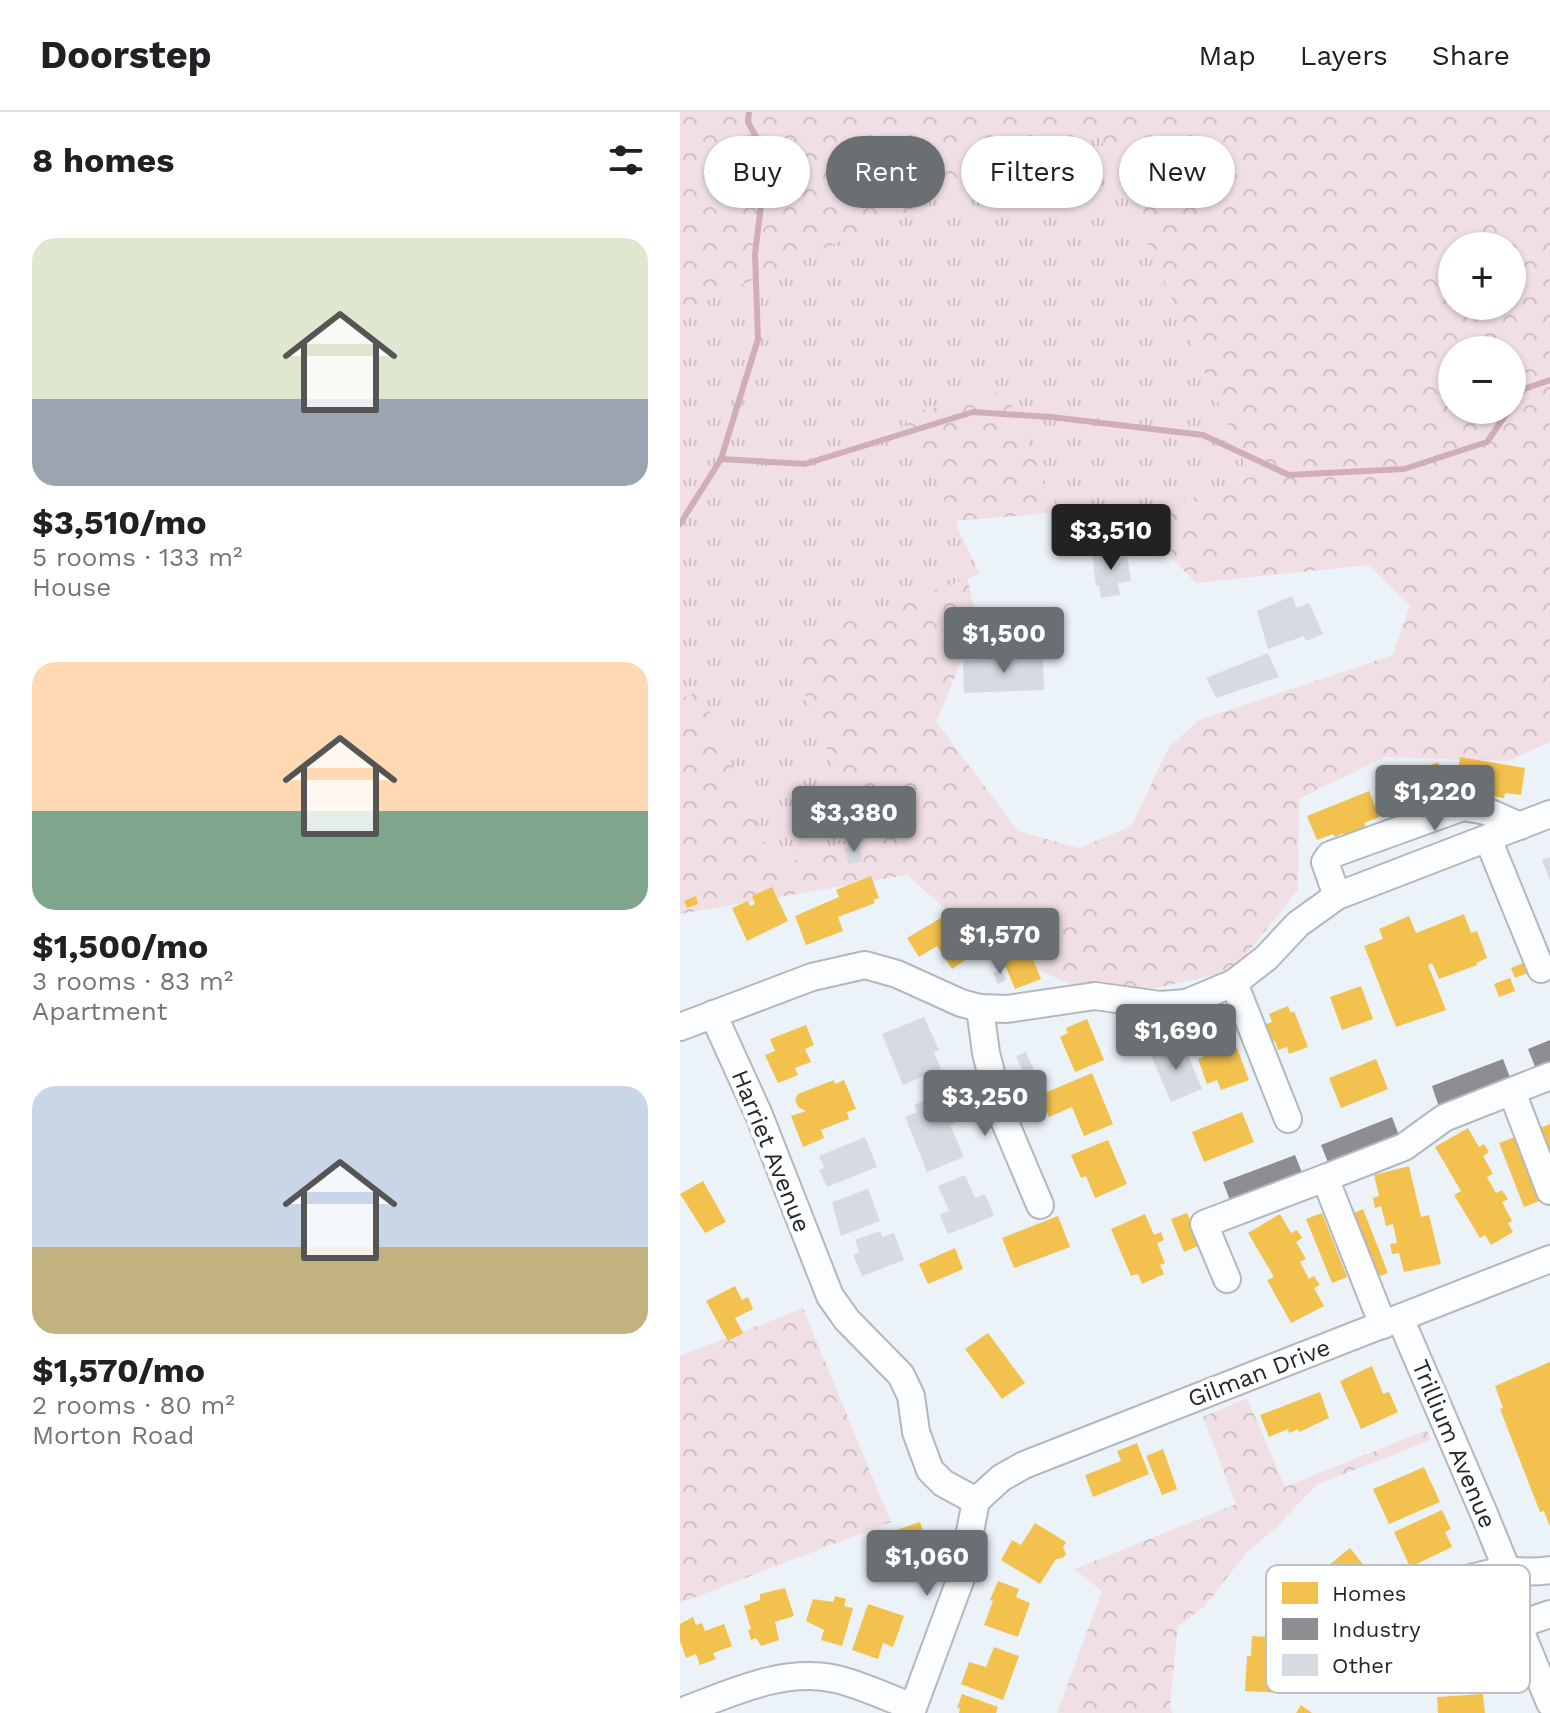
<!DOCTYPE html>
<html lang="en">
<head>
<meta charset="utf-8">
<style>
  body { margin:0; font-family:"Work Sans",sans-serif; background:#f2f2f2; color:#202124; height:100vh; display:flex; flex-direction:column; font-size:30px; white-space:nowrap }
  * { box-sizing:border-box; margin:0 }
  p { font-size:26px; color:#757577 }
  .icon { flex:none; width:44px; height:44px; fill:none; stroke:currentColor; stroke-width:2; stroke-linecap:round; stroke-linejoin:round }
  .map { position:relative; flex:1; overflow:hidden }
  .drawer { display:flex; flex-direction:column; background:#fff; width:680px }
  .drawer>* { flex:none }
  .guide { position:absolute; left:24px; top:24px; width:726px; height:72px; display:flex; gap:16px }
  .fabs { position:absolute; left:758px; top:120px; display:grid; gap:16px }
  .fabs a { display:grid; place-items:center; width:88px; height:88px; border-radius:50%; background:#fff; box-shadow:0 2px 6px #0004; font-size:40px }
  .price { position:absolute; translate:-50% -68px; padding:0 18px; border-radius:8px; background:#696f73; color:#fff; font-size:26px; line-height:52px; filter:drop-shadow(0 2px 4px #0008) }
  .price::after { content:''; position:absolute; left:50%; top:48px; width:24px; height:18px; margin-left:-12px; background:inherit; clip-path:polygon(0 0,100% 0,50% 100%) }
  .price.active { background:#222; color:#fff }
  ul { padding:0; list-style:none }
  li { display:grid; align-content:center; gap:16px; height:424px; padding:0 32px }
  li span { display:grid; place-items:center; height:248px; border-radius:24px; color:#555 }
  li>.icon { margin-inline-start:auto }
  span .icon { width:144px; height:144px; fill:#fffc; stroke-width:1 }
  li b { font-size:34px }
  h2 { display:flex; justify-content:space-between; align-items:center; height:96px; padding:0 32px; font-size:34px }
  .pill { padding:0 28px; border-radius:36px; background:#fff; box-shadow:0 2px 6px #0004; font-size:28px; line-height:72px }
  .pill.active { background:#696f73; color:#fff }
  header { display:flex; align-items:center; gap:48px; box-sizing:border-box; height:112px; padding:0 40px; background:#fff; border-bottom:2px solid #e0e0e0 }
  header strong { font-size:38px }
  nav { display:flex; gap:44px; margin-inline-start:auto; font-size:28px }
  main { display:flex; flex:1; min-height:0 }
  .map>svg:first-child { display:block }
  .forest { fill:url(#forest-crowns); fill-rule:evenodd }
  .park { fill:url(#park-tufts) }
  .homes { fill:#f2c14e }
  .industry { fill:#8d8d92 }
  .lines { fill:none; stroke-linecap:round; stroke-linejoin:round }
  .stream { stroke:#cfaeb4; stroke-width:6 }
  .building { fill:#d5dbe0 }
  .minor-casing { stroke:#b2b8bd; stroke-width:30 }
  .minor { stroke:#fcfdfe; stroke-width:26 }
  .labels { text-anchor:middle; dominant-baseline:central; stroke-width:8; stroke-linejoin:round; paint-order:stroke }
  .street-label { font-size:24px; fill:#22282c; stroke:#fff }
  .key { fill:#fff; stroke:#bdbec0; stroke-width:2 }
  .key-label { font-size:22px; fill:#22282c }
</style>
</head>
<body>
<header>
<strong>Doorstep</strong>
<nav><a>Map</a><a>Layers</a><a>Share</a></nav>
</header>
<main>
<section class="drawer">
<h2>8 homes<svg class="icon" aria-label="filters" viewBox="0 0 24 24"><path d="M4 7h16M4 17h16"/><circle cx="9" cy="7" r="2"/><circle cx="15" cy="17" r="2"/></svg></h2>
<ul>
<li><span style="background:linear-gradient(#dfe7d0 65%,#9aa5b1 0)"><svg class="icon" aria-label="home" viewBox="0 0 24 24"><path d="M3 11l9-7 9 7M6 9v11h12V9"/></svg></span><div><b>$3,510/mo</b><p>5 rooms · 133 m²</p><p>House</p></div></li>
<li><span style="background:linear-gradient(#ffd9b3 60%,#7fa58c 0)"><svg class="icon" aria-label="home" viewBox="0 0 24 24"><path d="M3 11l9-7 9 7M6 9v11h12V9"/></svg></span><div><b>$1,500/mo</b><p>3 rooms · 83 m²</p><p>Apartment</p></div></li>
<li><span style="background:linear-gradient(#c9d6e8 65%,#c2b280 0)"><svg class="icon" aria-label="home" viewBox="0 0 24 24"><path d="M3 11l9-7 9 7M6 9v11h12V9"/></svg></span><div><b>$1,570/mo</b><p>2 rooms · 80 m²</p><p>Morton Road</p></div></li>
</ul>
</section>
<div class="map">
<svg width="870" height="1601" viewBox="0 0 870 1601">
  <defs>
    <pattern id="forest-crowns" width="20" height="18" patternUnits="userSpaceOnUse" patternTransform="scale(2)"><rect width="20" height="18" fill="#f0e0e5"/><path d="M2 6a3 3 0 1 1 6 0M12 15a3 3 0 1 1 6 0" fill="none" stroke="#cec0c5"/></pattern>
    <pattern id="park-tufts" width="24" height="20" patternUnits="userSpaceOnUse" patternTransform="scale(2)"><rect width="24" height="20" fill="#f0e0e5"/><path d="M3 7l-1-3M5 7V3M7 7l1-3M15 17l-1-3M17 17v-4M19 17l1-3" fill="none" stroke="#cec0c5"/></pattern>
  </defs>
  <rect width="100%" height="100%" fill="#ecf3f8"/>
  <g class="forest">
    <path d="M 0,0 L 870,0 L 870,630 L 829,649 L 705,645 L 619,687 L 618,778 L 553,859 L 426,887 L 313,839 L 227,763 L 0,802 ZM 772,134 L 832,134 L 832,194 L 772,194 ZM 772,238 L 832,238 L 832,298 L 772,298 ZM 442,395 L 516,471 L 688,453 L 730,493 L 713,543 L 519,608 L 489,635 L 451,714 L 399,736 L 338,719 L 256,610 L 297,512 L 276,409 Z"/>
    <path d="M 123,1196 L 211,1410 L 0,1491 L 0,1244 Z"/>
    <path d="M 567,1286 L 605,1375 L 747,1318 L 751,1328 L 636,1373 L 596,1416 L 567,1440 L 524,1495 L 498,1514 L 490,1595 L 493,1601 L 377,1601 L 422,1479 L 394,1457 L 556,1392 L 523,1305 Z"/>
  </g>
  <path class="park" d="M 416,16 L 571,365 L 392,429 L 325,279 L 223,303 L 300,462 L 159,513 L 107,538 L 182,723 L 95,756 L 21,578 L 0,587 L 0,200 Z"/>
  <g class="homes">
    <path d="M 780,645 L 845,656 L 841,683 L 825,681 L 824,686 L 801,682 L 801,679 L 793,677 L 793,674 L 776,671 Z"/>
    <path d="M 758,650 L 768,676 L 753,683 L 755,687 L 733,696 L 732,693 L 724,696 L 723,693 L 707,700 L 696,676 Z"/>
    <path d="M 689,679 L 699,705 L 684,711 L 686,716 L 664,725 L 663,721 L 655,725 L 653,722 L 637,728 L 627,704 Z"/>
    <path d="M 191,764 L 199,786 L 193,788 L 195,791 L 158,805 L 163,819 L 126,833 L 115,804 L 159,785 L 156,778 Z"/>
    <path d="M 92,775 L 108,809 L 67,829 L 52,796 L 68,789 L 70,794 L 75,792 L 72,784 Z"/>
    <path d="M 16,784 L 18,792 L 7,796 L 4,789 Z"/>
    <path d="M 784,802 L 791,821 L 797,819 L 807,846 L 796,851 L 797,853 L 759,867 L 752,851 L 748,853 L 766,898 L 716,915 L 684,834 L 703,827 L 699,817 L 729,804 L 736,821 Z"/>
    <path d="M 264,804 L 290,845 L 272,857 L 257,834 L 239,845 L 227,826 Z"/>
    <path d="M 349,837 L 361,867 L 335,877 L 323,848 Z"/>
    <path d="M 843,851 L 847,861 L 835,866 L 831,856 Z"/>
    <path d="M 830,866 L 835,879 L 819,885 L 814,872 Z"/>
    <path d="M 681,874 L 693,907 L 662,918 L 650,885 Z"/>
    <path d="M 608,894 L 611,901 L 614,899 L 628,935 L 609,942 L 607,935 L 598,938 L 595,929 L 586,932 L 579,914 L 592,910 L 589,902 Z"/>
    <path d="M 407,907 L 424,948 L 395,960 L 380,925 L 388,921 L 386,916 Z"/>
    <path d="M 126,913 L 134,933 L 125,937 L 131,950 L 115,956 L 118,963 L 98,971 L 85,943 L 95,939 L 90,927 Z"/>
    <path d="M 552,923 L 569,968 L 541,978 L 537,968 L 527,972 L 518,947 L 529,942 L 526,933 Z"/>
    <path d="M 696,947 L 708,977 L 661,996 L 649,966 Z"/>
    <path d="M 412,961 L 433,1012 L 404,1024 L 392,995 L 369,1005 L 360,983 Z"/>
    <path d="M 154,968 L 155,972 L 164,968 L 176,997 L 167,1000 L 169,1007 L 141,1018 L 144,1026 L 123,1035 L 111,1004 L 126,999 L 118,995 L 115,988 L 118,982 Z"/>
    <path d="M 562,1000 L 574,1030 L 524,1050 L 512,1020 Z"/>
    <path d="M 870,1012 L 870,1056 L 855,1018 Z"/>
    <path d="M 788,1016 L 799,1035 L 804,1032 L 809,1040 L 803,1044 L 813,1062 L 807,1065 L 816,1081 L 822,1078 L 828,1087 L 822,1090 L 832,1109 L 828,1111 L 833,1120 L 811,1133 L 805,1123 L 800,1126 L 774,1083 L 781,1079 L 755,1035 Z"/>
    <path d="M 835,1025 L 859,1089 L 844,1095 L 819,1031 Z"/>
    <path d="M 428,1028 L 447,1072 L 415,1086 L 406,1064 L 401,1066 L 391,1043 Z"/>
    <path d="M 729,1054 L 741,1105 L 749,1103 L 761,1152 L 724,1160 L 719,1141 L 712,1142 L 710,1132 L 717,1131 L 713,1112 L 706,1114 L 701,1094 L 695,1096 L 693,1086 L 699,1084 L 694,1063 Z"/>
    <path d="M 23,1069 L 46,1110 L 25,1121 L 0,1082 Z"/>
    <path d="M 683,1097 L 708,1161 L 692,1167 L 667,1104 Z"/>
    <path d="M 507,1101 L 520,1133 L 504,1140 L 491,1107 Z"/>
    <path d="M 642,1101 L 667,1165 L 652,1171 L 626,1107 Z"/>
    <path d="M 465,1102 L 474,1123 L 481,1120 L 484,1128 L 477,1131 L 485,1151 L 480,1153 L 484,1162 L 462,1172 L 458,1162 L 451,1164 L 431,1117 Z"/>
    <path d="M 600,1102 L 611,1121 L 617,1118 L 622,1126 L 616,1130 L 626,1147 L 620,1150 L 629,1167 L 634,1164 L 640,1173 L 634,1176 L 644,1194 L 611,1211 L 587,1168 L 594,1165 L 568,1121 Z"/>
    <path d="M 378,1104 L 390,1135 L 334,1156 L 322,1126 Z"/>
    <path d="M 275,1136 L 283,1157 L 248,1172 L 239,1152 Z"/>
    <path d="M 55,1174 L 62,1188 L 68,1185 L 73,1197 L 55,1206 L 63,1221 L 48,1229 L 26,1189 Z"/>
    <path d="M 308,1221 L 345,1271 L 322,1287 L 285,1237 Z"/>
    <path d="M 870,1250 L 870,1415 L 864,1399 L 860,1400 L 820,1297 L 823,1296 L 815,1274 Z"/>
    <path d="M 692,1254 L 703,1282 L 709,1280 L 718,1300 L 681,1317 L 660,1269 Z"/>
    <path d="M 640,1280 L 649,1306 L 619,1320 L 618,1317 L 609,1321 L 608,1317 L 589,1325 L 580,1303 Z"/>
    <path d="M 457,1331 L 469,1362 L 413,1385 L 405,1363 L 441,1349 L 437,1339 Z"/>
    <path d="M 483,1337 L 497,1377 L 482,1383 L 466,1344 Z"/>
    <path d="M 744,1355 L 760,1390 L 709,1412 L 693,1377 Z"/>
    <path d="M 762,1398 L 771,1417 L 765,1420 L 772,1435 L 730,1455 L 714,1420 Z"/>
    <path d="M 240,1410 L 247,1432 L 234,1437 L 238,1450 L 209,1460 L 198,1424 Z"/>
    <path d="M 355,1411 L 386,1430 L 383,1435 L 386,1442 L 383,1446 L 376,1447 L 360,1472 L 321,1448 L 332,1428 L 341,1433 Z"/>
    <path d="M 670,1436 L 698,1471 L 676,1489 L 665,1477 L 656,1485 L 638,1462 Z"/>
    <path d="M 318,1469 L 339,1477 L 336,1485 L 350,1491 L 338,1525 L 304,1513 L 313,1489 L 310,1488 Z"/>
    <path d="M 105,1476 L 114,1504 L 95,1510 L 99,1528 L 81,1534 L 76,1526 L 71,1528 L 68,1518 L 71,1517 L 64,1494 L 80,1488 L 80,1482 Z"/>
    <path d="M 155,1484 L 166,1487 L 164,1494 L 173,1496 L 162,1534 L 141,1528 L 144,1518 L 126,1509 L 133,1487 L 153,1490 Z"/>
    <path d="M 188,1492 L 224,1504 L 213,1535 L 203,1531 L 198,1547 L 172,1538 Z"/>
    <path d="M 13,1505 L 16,1513 L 22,1511 L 25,1519 L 44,1512 L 52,1534 L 33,1541 L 36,1547 L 20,1553 L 16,1542 L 6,1546 L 0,1529 L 0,1512 Z"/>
    <path d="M 572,1524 L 602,1526 L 604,1544 L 600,1581 L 565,1579 L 567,1544 L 571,1544 Z"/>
    <path d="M 314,1535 L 339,1544 L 323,1588 L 281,1572 L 289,1550 L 306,1555 Z"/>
    <path d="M 282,1582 L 318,1595 L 316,1601 L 279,1601 L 280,1596 L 277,1596 Z"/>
    <path d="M 803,1582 L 805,1601 L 758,1601 L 757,1585 Z"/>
    <path d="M 621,1593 L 632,1601 L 616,1601 Z"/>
  </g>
  <g class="industry">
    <path d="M 870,928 L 870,952 L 856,957 L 848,937 Z"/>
    <path d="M 823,947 L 831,968 L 759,995 L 752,974 Z"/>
    <path d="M 712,1005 L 720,1026 L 649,1053 L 641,1033 Z"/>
    <path d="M 615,1043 L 623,1063 L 551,1091 L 543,1070 Z"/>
  </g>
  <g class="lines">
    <g class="stream">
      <path d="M 832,294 L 844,277 L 870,268"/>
      <path d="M 41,347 L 125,352 L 293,300 L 371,305 L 523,323 L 609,363 L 724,357 L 807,330 L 829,298"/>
      <path d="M 0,412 L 41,347 L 78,227 L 75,142 L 87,45 L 68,10 L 69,0"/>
    </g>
  </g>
  <g class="building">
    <path d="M 446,437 L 451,469 L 438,471 L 440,483 L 421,486 L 419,473 L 416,474 L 412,442 Z"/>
    <path d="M 612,484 L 617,496 L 629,491 L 643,522 L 626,529 L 624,524 L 588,537 L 577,499 Z"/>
    <path d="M 588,541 L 599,565 L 536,586 L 526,566 Z"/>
    <path d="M 363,545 L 364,578 L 284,581 L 283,548 Z"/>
    <path d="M 179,733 L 182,749 L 168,752 L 165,736 Z"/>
    <path d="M 870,745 L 870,769 L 862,748 Z"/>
    <path d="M 321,857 L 326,868 L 318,872 L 313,861 Z"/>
    <path d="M 244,905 L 259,938 L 254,940 L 261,957 L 223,973 L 202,922 Z"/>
    <path d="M 503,932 L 522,977 L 491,990 L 470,941 L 488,934 L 489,938 Z"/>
    <path d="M 346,940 L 354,958 L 344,963 L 336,944 Z"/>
    <path d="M 263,981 L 275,1011 L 270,1013 L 284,1045 L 247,1060 L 225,1005 L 237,1000 L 234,993 Z"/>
    <path d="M 185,1025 L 197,1055 L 147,1075 L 139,1058 L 144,1056 L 139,1044 Z"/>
    <path d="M 285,1063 L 295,1086 L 305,1082 L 314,1104 L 268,1122 L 260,1103 L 269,1099 L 258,1074 Z"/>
    <path d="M 188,1077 L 200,1109 L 161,1124 L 152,1090 Z"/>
    <path d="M 200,1119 L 202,1125 L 214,1121 L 224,1148 L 182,1164 L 173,1143 L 179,1140 L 175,1128 Z"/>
  </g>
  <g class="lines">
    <g class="minor-casing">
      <g id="minor">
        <path d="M 808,727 L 861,857"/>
        <path d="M 657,784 L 645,750 L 650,743 L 783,695 L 806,699 L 840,714"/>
        <path d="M 554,871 L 608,1007"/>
        <path d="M 300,896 L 306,941 L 322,1003 L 360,1093"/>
        <path d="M 33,902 L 79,1003 L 150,1184 L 167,1208 L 221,1263 L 231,1284 L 236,1320 L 250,1358 L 263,1371 L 296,1389"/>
        <path d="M 0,915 L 132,865 L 185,853 L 217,862 L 281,891 L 300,896 L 327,897 L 415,884 L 480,893 L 506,891 L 554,871 L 586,846 L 618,812 L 657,784 L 870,702"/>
        <path d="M 832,980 L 870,1079"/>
        <path d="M 547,1167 L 524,1112 L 645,1066"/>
        <path d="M 720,1206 L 805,1404 L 827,1458 L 838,1513 L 870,1591"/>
        <path d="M 703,1213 L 645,1066 L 724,1035 L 764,1006 L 870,964"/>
        <path d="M 296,1389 L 321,1366 L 344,1353 L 870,1147"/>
        <path d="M 838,1513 L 870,1502"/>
        <path d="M 694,1554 C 719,1509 740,1482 791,1466 C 802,1463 816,1459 827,1459 C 844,1459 853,1461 870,1458"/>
        <path d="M 0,1600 C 50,1582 102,1555 156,1567 C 182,1573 208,1586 233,1595"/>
        <path d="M 231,1601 L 281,1466 L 296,1389"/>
      </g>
    </g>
    <use href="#minor" class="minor"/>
  </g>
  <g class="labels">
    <g class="street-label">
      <text transform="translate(91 1039) rotate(68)">Harriet Avenue</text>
      <text transform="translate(579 1261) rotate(-21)">Gilman Drive</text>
      <text transform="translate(774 1332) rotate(67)">Trillium Avenue</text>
    </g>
  </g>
  <rect x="586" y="1453" width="264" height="128" rx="12" class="key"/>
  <rect x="602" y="1470" width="36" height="22" fill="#f2c14e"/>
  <rect x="602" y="1506" width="36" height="22" fill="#8d8d92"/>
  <rect x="602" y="1542" width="36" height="22" fill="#d5dbe0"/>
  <g class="key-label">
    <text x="652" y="1489">Homes</text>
    <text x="652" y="1525">Industry</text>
    <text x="652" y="1561">Other</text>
  </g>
</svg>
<div class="fabs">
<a>+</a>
<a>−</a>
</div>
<b class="price active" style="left:431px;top:460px">$3,510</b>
<b class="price" style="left:324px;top:563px">$1,500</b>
<b class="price" style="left:755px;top:721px">$1,220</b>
<b class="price" style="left:174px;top:742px">$3,380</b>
<b class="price" style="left:320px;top:864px">$1,570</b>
<b class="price" style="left:496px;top:960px">$1,690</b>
<b class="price" style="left:305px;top:1026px">$3,250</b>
<b class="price" style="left:247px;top:1486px">$1,060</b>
<div class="guide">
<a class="pill">Buy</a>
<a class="pill active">Rent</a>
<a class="pill">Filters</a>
<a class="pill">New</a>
</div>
</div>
</main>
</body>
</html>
